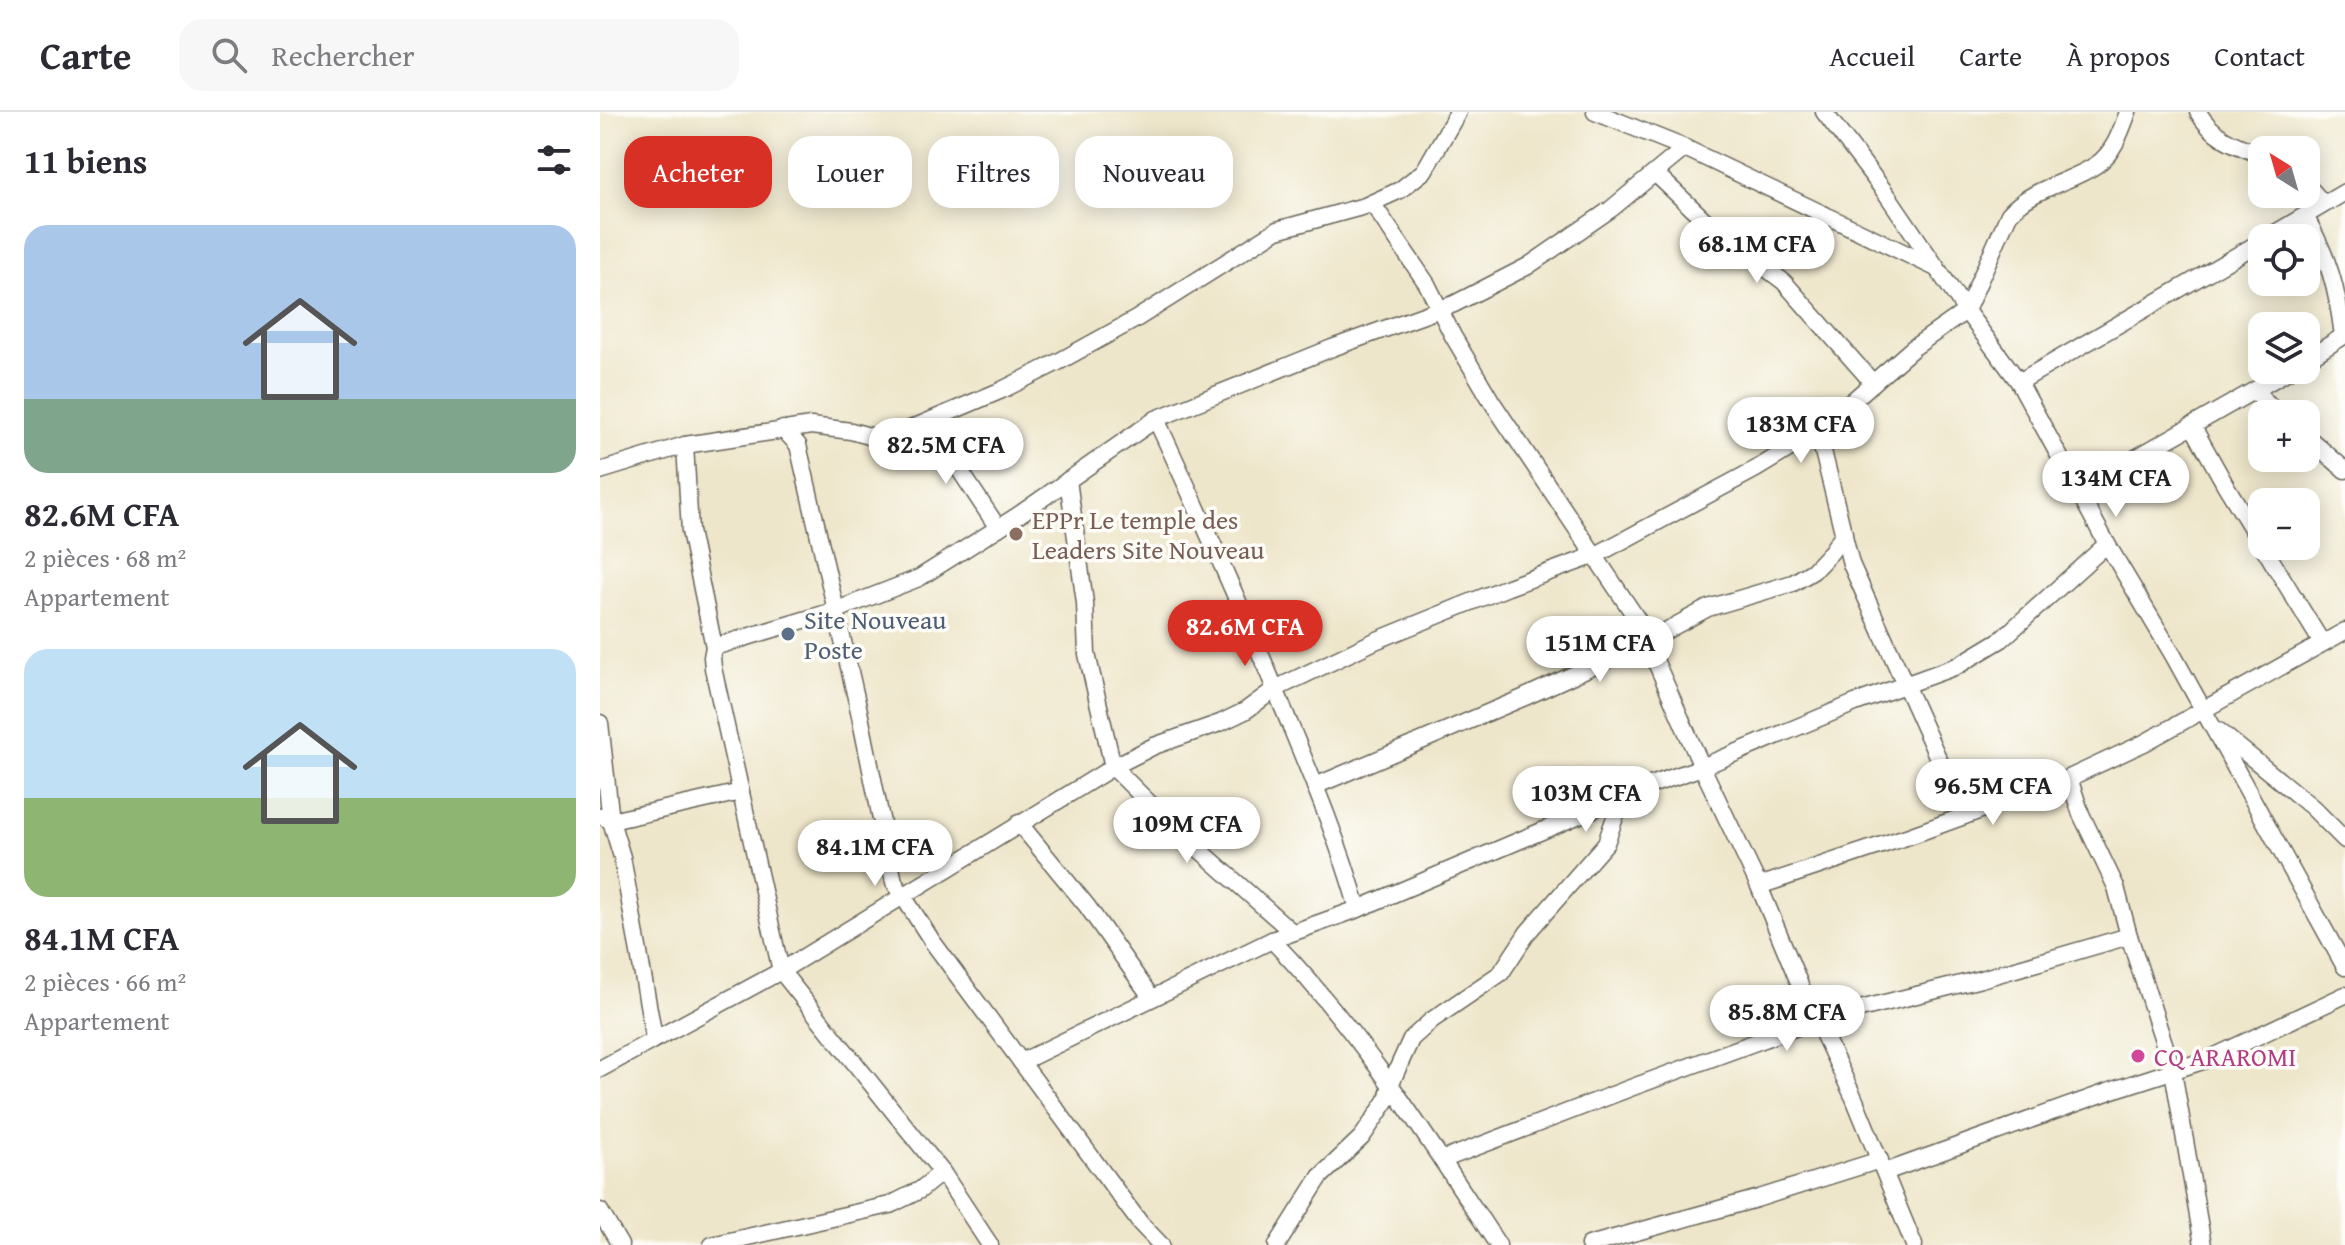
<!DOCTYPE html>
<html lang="fr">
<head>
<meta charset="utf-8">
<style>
  body { margin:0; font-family:"Gentium Book Plus",serif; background:#f7f7f7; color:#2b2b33; height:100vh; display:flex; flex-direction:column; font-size:30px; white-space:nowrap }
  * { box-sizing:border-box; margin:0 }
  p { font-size:26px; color:#7c7c81 }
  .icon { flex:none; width:44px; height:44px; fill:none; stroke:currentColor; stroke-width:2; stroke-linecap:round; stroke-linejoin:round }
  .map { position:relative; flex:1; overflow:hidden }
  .drawer { display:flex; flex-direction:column; background:#fff; width:600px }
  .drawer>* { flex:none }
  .hud { position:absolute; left:24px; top:24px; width:760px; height:72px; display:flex; gap:16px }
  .needle { width:52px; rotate:323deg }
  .fabs { position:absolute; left:1648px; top:24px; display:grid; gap:16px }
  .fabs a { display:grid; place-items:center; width:72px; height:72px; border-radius:16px; background:#fff; box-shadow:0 4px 20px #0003; font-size:40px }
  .price { position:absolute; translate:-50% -68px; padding:0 18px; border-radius:28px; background:#fff; color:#222; font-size:26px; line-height:52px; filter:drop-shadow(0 2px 4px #0008) }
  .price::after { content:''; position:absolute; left:50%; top:48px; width:24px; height:18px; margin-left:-12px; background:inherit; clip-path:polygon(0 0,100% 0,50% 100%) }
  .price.on { background:#d93025; color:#fff }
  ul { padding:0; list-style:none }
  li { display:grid; align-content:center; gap:16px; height:424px; padding:0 24px }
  li span { display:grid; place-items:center; height:248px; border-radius:24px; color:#555 }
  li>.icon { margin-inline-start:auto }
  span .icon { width:144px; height:144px; fill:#fffc; stroke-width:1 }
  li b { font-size:34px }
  h2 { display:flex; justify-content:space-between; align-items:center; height:96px; padding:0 24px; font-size:34px }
  .pill { padding:0 28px; border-radius:24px; background:#fff; box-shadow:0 4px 20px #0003; font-size:28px; line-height:72px }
  .pill.on { background:#d93025; color:#fff }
  header { display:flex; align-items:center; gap:48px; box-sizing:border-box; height:112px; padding:0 40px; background:#fff; border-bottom:2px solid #e1e1e2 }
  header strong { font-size:38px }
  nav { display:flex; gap:44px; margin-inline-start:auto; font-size:28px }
  .search { width:560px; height:72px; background:#f7f7f7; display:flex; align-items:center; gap:20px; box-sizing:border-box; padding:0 28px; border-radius:24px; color:#7c7c81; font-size:30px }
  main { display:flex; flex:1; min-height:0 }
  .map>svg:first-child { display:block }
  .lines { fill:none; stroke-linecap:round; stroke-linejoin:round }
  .minor-casing { stroke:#666359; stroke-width:19 }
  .minor { stroke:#fff; stroke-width:16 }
  .education-dot { fill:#8d6e63; stroke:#fdfcf7; stroke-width:3 }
  .service-dot { fill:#5c6f8a; stroke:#fdfcf7; stroke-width:3 }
  .hotel-dot { fill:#d1479c; stroke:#fdfcf7; stroke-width:3 }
  .labels { text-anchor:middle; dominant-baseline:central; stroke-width:7; stroke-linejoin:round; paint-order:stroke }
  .education-label { font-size:26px; fill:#785e54; stroke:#fdfcf7; text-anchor:start }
  .service-label { font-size:26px; fill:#4e5e75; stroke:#fdfcf7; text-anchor:start }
  .hotel-label { font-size:26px; fill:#b23c85; stroke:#fdfcf7; text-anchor:start }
</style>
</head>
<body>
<header>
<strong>Carte</strong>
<div class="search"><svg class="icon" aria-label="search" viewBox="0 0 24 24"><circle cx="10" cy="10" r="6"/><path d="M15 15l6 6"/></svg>Rechercher</div>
<nav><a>Accueil</a><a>Carte</a><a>À propos</a><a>Contact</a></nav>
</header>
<main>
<section class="drawer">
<h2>11 biens<svg class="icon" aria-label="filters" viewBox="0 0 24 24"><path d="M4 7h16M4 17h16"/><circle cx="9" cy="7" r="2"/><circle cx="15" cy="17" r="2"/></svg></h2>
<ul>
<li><span style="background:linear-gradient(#a9c7e8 70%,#7fa58c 0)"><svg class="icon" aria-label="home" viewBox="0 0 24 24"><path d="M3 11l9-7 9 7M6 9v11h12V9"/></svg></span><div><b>82.6M CFA</b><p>2 pièces · 68 m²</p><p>Appartement</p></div></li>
<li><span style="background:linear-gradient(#bfe0f5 60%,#8fb573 0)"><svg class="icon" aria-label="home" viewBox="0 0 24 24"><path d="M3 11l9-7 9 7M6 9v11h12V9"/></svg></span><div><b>84.1M CFA</b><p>2 pièces · 66 m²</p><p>Appartement</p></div></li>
</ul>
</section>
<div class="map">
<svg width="1745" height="1133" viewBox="0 0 1745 1133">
  <rect width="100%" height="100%" fill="#fdfcf7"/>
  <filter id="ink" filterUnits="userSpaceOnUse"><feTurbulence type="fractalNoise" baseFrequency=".0125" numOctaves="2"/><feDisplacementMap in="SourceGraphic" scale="16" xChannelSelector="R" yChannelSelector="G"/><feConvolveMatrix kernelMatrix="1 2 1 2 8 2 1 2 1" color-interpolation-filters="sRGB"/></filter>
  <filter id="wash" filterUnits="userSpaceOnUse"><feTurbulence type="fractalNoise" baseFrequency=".006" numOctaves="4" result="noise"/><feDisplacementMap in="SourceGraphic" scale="32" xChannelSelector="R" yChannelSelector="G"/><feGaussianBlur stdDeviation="1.8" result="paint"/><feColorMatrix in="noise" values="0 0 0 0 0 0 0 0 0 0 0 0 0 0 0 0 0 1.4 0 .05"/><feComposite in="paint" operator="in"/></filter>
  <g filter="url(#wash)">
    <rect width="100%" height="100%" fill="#eee6ca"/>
  </g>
  <g filter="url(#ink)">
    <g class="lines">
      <g class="minor-casing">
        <g id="minor">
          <path d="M 995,0 L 1085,36 L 1336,156"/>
          <path d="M 1224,0 L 1288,84 L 1366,199 L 1419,270 L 1507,432 L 1573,543 L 1745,855"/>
          <path d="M 1598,0 C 1613,26 1635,33 1662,43"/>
          <path d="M 1056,62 L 1113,116 L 1184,170 L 1273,271"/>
          <path d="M 1706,72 L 1724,92"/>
          <path d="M 772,91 L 827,172 L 853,224 L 892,290 L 1037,507 L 1102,655 L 1159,774 L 1200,873 L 1254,986 L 1314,1133"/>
          <path d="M 1705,104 C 1729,147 1737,175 1743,224"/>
          <path d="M 1667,126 L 1745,80"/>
          <path d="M 1706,248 L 1745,223"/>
          <path d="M 1419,270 L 1662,129"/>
          <path d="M 1655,280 L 1680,302"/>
          <path d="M 556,307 C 600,401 641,495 681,591 C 709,659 738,726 758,797"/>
          <path d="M 328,310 L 398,416"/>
          <path d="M 1593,315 L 1626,374 L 1722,531"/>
          <path d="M 183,317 L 198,333 L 259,599 L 294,770 L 332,829 L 540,1111 L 561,1133"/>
          <path d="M 1218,319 L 1251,452 L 1364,704"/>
          <path d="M 1706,324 L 1745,358"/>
          <path d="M 85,333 L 90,419 L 114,535"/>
          <path d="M 0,359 L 85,333 L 211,314 L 251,319 L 284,328 L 402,278 L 458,250 L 536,207 L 677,118 L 765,94 L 800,78 L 824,59 L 858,0"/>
          <path d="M 468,368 L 485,491 L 487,542 L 513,655 L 564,706 L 692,820"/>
          <path d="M 1478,379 L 1690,258"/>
          <path d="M 0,611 L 11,709 L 22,745 L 54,926"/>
          <path d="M 1619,619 L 1712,695 L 1745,728"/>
          <path d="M 1469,666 L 1481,702 L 1516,775 L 1529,824 L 1573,959 L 1603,1133"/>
          <path d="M 715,674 L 925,585 L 1047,529 L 1108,496 L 1193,471 L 1213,459 L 1231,440 L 1244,421"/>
          <path d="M 2,704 L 11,709 L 141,680"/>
          <path d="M 419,711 L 487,794 L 551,885"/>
          <path d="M 1159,774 L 1312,723 L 1469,666 L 1544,631 L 1745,519"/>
          <path d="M 672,828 C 761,920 828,1027 898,1133"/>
          <path d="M 421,950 L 672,828 L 758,797 L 1048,674 L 1102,655 L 1255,591 L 1357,554 L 1402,527 L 1507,432"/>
          <path d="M 0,957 L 181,859 L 513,655 L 554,634 L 620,611 L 645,599 L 675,577 L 775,529 L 908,475 L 996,443 L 1156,357 L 1218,319 L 1313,236 L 1366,199 L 1409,102 C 1433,75 1467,72 1496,53 C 1514,41 1521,19 1528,0"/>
          <path d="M 842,1048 L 1033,975 L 1216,908 L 1381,867 L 1529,824"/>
          <path d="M 1285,1060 L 1513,978 L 1609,947 L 1745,883"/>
          <path d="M 0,1099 L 20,1133"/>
          <path d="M 112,1133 L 290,1093 L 320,1078 L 342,1060"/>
          <path d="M 390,1133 L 342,1060 L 181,859 L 113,556 L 112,545 L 114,535 L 237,498 L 319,466 L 417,404 L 556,307 L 732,236 L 854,192 L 928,154 L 1011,97 L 1085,36"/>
          <path d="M 677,1133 L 720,1065 L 762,1025 L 787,988 L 791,971 L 811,927 L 832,908 L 901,861 L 928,820 L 1006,731 L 1022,685"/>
          <path d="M 989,1133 L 1156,1087 L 1280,1048"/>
        </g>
      </g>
      <use href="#minor" class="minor"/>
    </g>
  </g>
  <circle class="education-dot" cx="416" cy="422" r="8"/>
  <circle class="service-dot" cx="188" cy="522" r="8"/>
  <circle class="hotel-dot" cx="1538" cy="944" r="8"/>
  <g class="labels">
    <g class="education-label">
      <text x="432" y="407">EPPr Le temple des<tspan x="432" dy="30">Leaders Site Nouveau</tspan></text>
    </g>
    <g class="service-label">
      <text x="204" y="507">Site Nouveau<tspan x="204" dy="30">Poste</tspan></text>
    </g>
    <g class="hotel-label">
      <text x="1554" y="944">CQ ARAROMI</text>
    </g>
  </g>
</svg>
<div class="fabs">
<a><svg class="needle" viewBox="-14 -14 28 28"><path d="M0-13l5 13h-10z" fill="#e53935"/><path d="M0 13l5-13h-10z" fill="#7c7c81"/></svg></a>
<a><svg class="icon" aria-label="locate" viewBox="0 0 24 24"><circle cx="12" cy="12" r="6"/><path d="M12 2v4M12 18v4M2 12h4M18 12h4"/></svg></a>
<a><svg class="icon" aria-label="layers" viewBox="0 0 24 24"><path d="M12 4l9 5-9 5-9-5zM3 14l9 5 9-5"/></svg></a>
<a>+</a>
<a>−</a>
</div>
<b class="price" style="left:1157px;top:173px">68.1M CFA</b>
<b class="price" style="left:1201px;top:353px">183M CFA</b>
<b class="price" style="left:346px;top:374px">82.5M CFA</b>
<b class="price" style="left:1516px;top:407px">134M CFA</b>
<b class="price on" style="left:645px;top:556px">82.6M CFA</b>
<b class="price" style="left:1000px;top:572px">151M CFA</b>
<b class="price" style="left:1393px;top:715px">96.5M CFA</b>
<b class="price" style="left:986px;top:722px">103M CFA</b>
<b class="price" style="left:587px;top:753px">109M CFA</b>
<b class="price" style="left:275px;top:776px">84.1M CFA</b>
<b class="price" style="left:1187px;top:941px">85.8M CFA</b>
<div class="hud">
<a class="pill on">Acheter</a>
<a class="pill">Louer</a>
<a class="pill">Filtres</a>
<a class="pill">Nouveau</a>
</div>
</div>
</main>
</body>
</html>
